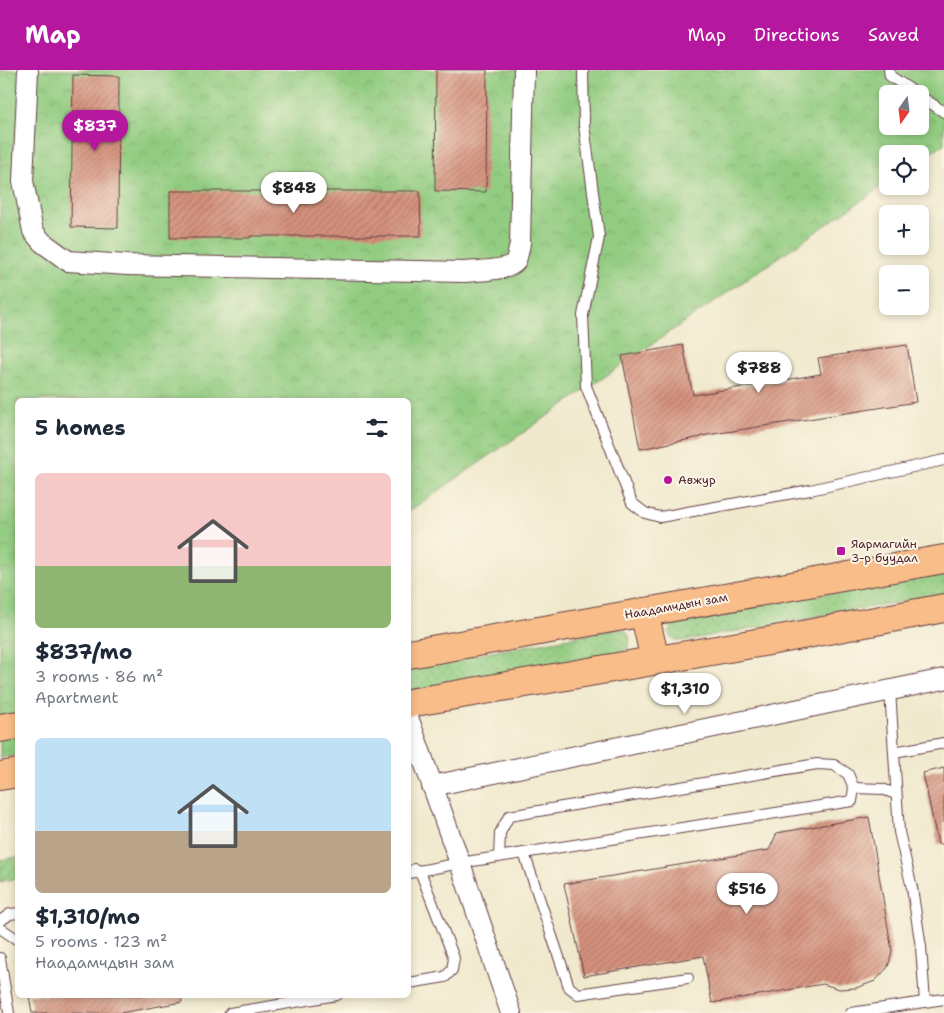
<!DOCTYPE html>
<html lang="en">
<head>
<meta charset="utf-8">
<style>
  body { margin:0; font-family:"Shantell Sans",sans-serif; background:#f2f2f3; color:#1f2937; height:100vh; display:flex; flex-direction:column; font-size:19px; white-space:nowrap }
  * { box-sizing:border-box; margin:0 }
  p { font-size:16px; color:#747a83 }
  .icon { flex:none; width:28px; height:28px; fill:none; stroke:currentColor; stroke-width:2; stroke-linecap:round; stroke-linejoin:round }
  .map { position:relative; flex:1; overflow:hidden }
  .drawer { position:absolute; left:15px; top:328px; width:396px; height:600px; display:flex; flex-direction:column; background:#fff; border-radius:8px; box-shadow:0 2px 8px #0003 }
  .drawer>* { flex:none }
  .needle { width:32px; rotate:194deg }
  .fabs { position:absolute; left:879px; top:15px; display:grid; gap:10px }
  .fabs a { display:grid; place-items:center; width:50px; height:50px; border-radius:8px; background:#fff; box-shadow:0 2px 8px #0003; font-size:25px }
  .price { position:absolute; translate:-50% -42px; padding:0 11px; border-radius:18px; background:#fff; color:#222; font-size:16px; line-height:32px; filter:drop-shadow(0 1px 2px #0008) }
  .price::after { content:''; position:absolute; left:50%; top:30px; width:15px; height:11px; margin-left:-8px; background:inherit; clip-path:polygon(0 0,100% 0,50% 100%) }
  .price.on { background:#b5179e; color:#fff }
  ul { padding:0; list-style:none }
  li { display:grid; align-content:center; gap:10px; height:265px; padding:0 20px }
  li span { display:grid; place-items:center; height:155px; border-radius:8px; color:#555 }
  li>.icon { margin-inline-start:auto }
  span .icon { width:90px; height:90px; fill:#fffc; stroke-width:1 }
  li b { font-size:21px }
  h2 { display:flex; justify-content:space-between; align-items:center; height:60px; padding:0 20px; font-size:21px }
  header { display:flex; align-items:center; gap:30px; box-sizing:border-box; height:70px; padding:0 25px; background:#b5179e; color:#fff }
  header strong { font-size:24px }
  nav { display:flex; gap:28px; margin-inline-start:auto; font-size:18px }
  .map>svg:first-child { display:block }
  .grass { fill:url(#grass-dots); stroke:#6e7656 }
  .park { fill:url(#park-crowns); stroke:#6e7656; fill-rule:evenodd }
  .garden { fill:url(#garden-furrows); stroke:#6e7656 }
  .building { fill:url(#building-hatch) }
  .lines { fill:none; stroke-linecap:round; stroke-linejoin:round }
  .service-casing { stroke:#633d43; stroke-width:12 }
  .minor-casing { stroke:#633d43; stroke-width:22 }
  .trunk-casing { stroke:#633d43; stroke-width:30 }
  .service { stroke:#fff; stroke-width:10 }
  .minor { stroke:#fff; stroke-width:20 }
  .trunk { stroke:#f8bd88; stroke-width:28 }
  .poi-dot { fill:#b5179e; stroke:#fcf5e5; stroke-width:2 }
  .labels { text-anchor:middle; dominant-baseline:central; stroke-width:4; stroke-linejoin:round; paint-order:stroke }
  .poi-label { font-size:12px; fill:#4a1f2b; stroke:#fcf5e5; text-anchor:start }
  .street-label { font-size:12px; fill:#4a1f2b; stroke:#fcf5e5 }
</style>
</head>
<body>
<header>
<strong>Map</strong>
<nav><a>Map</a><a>Directions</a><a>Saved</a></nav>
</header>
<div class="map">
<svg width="944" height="943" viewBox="0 0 944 943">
  <defs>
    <pattern id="grass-dots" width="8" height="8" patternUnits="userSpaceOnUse" patternTransform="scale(1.25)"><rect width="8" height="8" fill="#92cc81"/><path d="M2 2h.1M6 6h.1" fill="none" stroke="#7faf70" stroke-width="1.8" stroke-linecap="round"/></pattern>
    <pattern id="park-crowns" width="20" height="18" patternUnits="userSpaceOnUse" patternTransform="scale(1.25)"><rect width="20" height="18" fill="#92cc81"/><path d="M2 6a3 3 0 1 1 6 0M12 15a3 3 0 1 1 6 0" fill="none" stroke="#7faf70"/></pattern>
    <pattern id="garden-furrows" width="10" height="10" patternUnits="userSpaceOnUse" patternTransform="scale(1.25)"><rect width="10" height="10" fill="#92cc81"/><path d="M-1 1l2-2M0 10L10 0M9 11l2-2" fill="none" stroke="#7faf70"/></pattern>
    <pattern id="building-hatch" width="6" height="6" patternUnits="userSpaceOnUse" patternTransform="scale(1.25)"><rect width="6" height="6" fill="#d5927d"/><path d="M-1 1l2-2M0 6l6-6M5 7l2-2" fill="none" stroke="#af7767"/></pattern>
  </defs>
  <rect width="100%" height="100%" fill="#fcf5e5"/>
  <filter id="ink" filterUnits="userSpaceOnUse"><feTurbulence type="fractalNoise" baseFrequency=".02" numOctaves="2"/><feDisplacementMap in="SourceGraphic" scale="10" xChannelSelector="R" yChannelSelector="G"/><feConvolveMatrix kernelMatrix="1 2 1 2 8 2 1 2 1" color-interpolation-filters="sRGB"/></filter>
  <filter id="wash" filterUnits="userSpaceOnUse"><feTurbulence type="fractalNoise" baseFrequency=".0096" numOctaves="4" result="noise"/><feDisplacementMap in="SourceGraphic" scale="20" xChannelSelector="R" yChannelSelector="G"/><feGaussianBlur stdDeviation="1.12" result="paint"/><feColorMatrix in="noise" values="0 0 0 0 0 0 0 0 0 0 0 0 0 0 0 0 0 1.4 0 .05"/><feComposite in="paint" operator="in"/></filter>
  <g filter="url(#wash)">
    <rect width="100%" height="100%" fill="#f0e9cd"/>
    <g class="grass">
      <path d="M 944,503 L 944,524 L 681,571 C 674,571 670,568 668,561 L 674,552 L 678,550 Z"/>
      <path d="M 619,559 L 626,561 L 630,568 L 628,578 L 620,584 L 409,621 L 409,597 Z"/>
    </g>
    <path class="park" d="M 0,0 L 944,0 L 944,74 L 920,90 L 920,84 L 888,84 L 887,113 L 409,441 L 409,330 L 18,330 L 18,685 L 0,688 ZM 888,24 L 920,24 L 920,56 L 888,56 Z"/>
    <path class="garden" d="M 17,787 L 17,808 L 0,812 L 0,790 Z"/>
    <g id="blocks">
      <g class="building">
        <path d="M 436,0 L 487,0 L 486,122 L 435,121 Z"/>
        <path d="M 73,5 L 119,6 L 118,158 L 71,157 Z"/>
        <path d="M 170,121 L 420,121 L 421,166 L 250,166 L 250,168 L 170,168 Z"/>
        <path d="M 683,275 L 693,325 L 821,304 L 818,288 L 907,275 L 916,332 L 701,366 L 701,367 L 640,379 L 622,286 Z"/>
        <path d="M 944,698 L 944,774 L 938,774 L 923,703 Z"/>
        <path d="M 869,747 L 892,881 L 888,897 L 875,911 L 856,918 L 839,919 L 823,914 L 712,933 L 703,886 L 584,906 L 564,814 L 769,780 L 777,763 Z"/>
        <path d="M 29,925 L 181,925 L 182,932 L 120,943 L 32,943 Z"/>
      </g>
    </g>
  </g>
  <g filter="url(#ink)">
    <use href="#blocks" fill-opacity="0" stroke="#633d43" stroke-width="1"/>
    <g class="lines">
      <g class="service-casing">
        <g id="service">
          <path d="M 583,0 L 584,55 L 599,167 L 583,245 L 586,316 L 632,433 L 645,443 L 660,447 L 810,420 L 944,390"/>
          <path d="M 889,0 L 890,6 L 917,24"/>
          <path d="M 920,26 L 944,42"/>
          <path d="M 890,620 L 899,762 L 912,818 L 921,877 L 925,932"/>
          <path d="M 894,682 L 944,673"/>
          <path d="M 854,718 L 882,719 L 896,724"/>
          <path d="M 524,783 L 569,917 L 578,924 L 688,908"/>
          <path d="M 409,803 L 460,793 L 852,731 L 854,718 L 848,704 L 834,695 L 817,694 L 509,746 L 500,763 L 499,787"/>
          <path d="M 0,851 L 10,844 L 18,843"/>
          <path d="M 0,858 L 18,870"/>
          <path d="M 0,888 L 9,943"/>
          <path d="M 409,913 L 445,907 L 452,900 L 454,888 L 420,801 L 414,799"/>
          <path d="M 230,943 L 337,925"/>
          <path d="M 851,943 L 944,929"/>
        </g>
      </g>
      <g class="minor-casing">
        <g id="minor">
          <path d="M 28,0 L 23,111 L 33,161 L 42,172 L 68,191 L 127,195 L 465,202 C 476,201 509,200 515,192 C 518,187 519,178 520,173 L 524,0"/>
          <path d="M 409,650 L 460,793 L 511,943"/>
          <path d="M 432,716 L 944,609"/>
        </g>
      </g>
      <g class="trunk-casing">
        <g id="trunk">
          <path d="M 644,542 L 655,590"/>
          <path d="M 409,584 L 944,489"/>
          <path d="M 409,633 L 786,568 L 944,538"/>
          <path d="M 0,658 L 18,655"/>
          <path d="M 0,706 L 18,703"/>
        </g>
      </g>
      <use href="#service" class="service"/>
      <use href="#minor" class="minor"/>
      <use href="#trunk" class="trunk"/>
    </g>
  </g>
  <g class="poi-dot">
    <circle cx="668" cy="410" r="5"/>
    <rect x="836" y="476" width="10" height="10" rx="2.5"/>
  </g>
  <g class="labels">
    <g class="poi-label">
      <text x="678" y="410">Авжур</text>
      <text x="851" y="474">Яармагийн<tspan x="851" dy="14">3-р буудал</tspan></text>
    </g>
    <g class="street-label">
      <text transform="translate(676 536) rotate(-10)">Наадамчдын зам</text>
    </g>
  </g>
</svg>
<div class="fabs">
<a><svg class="needle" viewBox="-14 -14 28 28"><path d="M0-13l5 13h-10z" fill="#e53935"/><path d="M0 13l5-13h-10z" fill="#747a83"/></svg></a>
<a><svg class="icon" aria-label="locate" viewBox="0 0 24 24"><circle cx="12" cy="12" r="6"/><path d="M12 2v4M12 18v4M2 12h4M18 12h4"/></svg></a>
<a>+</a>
<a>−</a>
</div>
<b class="price on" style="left:95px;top:82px">$837</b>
<b class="price" style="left:294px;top:144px">$848</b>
<b class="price" style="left:759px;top:324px">$788</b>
<b class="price" style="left:685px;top:645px">$1,310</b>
<b class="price" style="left:747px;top:845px">$516</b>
<section class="drawer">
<h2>5 homes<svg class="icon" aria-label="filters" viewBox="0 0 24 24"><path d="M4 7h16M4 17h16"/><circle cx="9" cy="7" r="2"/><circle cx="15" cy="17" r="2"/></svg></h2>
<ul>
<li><span style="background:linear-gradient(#f6c9c9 60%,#8fb573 0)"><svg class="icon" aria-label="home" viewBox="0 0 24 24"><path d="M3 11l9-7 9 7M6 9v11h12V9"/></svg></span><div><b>$837/mo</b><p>3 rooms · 86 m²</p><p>Apartment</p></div></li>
<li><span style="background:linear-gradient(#bfe0f5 60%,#b9a48a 0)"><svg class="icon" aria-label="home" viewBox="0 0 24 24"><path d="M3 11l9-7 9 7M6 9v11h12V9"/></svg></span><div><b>$1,310/mo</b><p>5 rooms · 123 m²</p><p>Наадамчдын зам</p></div></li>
</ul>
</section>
</div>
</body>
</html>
